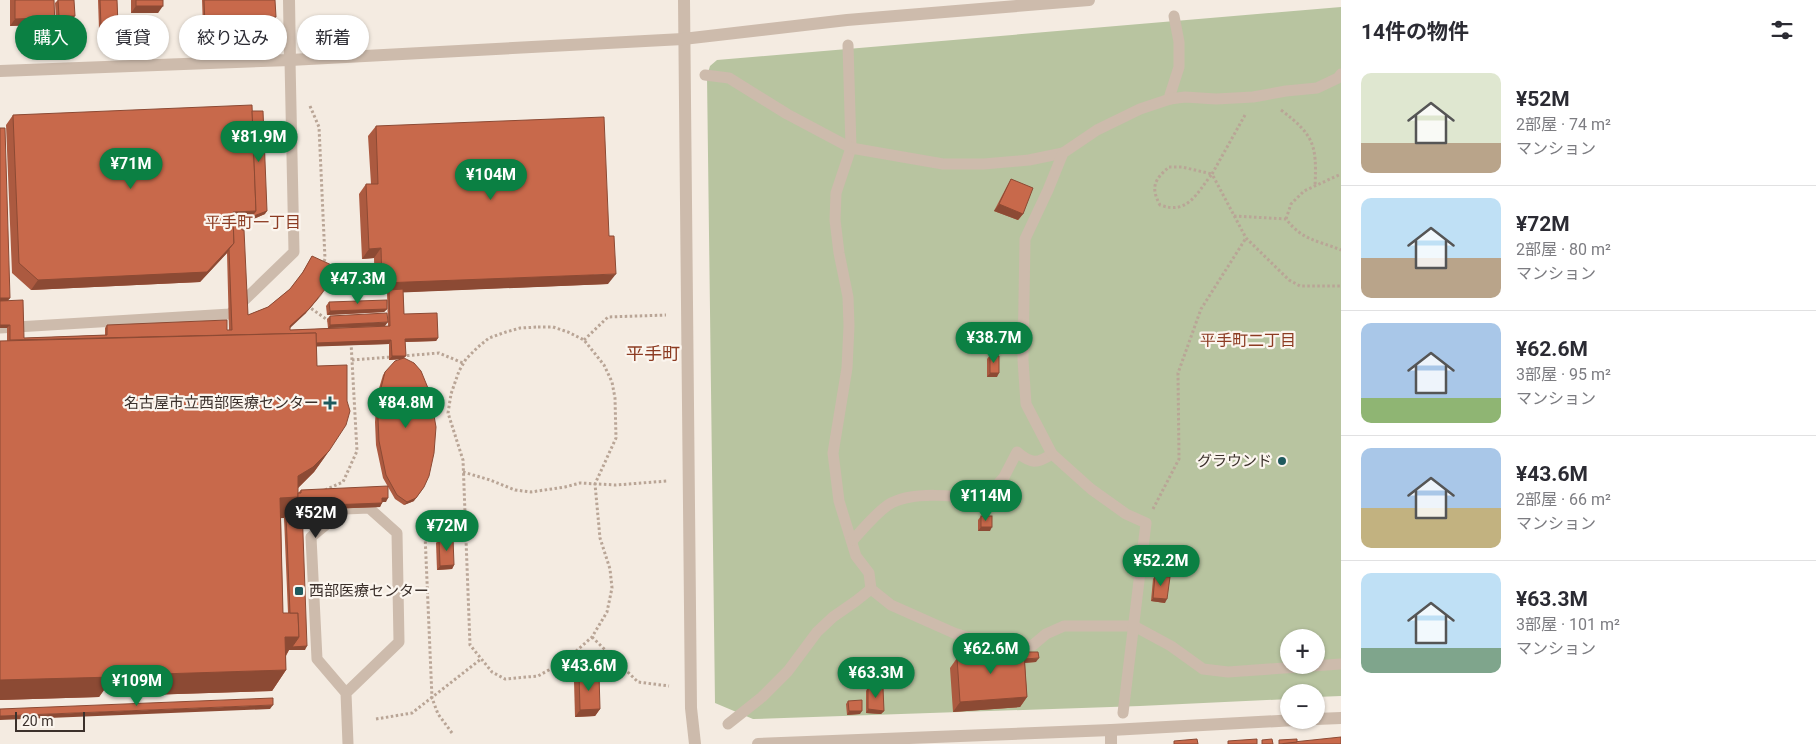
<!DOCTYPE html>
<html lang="ja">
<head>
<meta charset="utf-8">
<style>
  body { margin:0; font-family:Roboto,"Noto Sans JP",sans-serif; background:#f2f2f3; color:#2b2b33; height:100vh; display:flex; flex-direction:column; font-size:19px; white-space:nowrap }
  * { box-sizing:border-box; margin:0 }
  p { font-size:16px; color:#7c7c81 }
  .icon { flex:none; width:28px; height:28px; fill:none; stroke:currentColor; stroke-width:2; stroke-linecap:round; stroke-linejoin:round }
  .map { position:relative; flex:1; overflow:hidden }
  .drawer { display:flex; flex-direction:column; background:#fff; width:475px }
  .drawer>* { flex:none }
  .top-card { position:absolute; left:15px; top:15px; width:475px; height:45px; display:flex; gap:10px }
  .fabs { position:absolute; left:1280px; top:629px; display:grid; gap:10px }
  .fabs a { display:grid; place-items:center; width:45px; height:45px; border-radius:50%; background:#fff; box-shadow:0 1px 4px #0004; font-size:25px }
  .scale { position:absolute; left:15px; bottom:12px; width:70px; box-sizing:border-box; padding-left:5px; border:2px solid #3b302b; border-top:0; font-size:14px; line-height:18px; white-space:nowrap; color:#3b302b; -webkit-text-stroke:4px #fbf5ee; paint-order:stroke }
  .price { position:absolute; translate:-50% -42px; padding:0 11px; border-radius:18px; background:#0b8043; color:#fff; font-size:16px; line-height:32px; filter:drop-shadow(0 1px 2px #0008) }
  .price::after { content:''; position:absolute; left:50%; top:30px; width:15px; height:11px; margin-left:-8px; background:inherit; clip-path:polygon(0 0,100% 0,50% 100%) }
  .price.current { background:#222; color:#fff }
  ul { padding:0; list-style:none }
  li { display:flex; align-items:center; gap:15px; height:125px; padding:0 20px }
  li+li { border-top:1px solid #e1e1e2 }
  li span { display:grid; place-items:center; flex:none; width:140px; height:100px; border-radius:10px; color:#555 }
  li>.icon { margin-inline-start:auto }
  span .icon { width:60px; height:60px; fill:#fffc; stroke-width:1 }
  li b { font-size:21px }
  h2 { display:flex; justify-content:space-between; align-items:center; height:60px; padding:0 20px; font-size:21px }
  .chip { padding:0 18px; border-radius:22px; background:#fff; box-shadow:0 1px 4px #0004; font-size:18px; line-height:45px }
  .chip.current { background:#0b8043; color:#fff }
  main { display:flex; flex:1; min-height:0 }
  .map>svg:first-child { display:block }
  .green { fill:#b8c4a0; fill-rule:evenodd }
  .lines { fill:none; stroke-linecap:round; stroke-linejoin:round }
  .path { stroke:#b9a596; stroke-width:3; stroke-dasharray:2.5 2.5; stroke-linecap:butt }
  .service { stroke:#cdbbac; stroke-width:11 }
  .minor { stroke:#cdbbac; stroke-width:12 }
  .tertiary { stroke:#cdbbac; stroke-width:12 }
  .wall { fill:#ac5a40; fill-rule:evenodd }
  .shaded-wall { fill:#8c4a34 }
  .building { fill:#c8694b; stroke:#8c4a34 }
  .poi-dot { fill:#1f5a5e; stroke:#fbf5ee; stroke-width:2 }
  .labels { text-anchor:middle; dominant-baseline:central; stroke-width:4.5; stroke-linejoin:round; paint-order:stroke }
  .poi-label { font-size:15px; fill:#3b302b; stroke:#fbf5ee; text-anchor:end }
  .neighbourhood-label { font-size:16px; fill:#8c3b22; stroke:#fbf5ee }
  .quarter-label { font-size:18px; fill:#8c3b22; stroke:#fbf5ee }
</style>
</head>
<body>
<main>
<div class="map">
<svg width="1341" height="744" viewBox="0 0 1341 744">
  <rect width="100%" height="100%" fill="#f4ebe1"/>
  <path class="green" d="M 1341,7 L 1341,696 L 1316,697 L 1316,692 L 1289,692 L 1289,699 L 1140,706 L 753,719 L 715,703 L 707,76 L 710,66 L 717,60 ZM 1289,638 L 1316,638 L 1316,665 L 1289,665 Z"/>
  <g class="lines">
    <g class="path">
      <path d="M 310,106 L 319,127 L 325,259 L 323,264"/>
      <path d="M 1281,110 C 1314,135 1317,145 1315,186"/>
      <path d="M 1245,115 L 1212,174 L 1246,238 L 1289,280 L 1300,286 L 1341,286"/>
      <path d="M 1169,167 L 1182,167 L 1212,174 C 1196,194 1188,215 1160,205 C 1150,187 1155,179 1169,167 Z"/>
      <path d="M 1234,216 L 1286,219 C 1303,241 1317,240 1341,250"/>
      <path d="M 1286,219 L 1291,204 L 1304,191 L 1341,174"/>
      <path d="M 310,305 L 309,307 L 329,321"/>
      <path d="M 538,327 L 553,327 L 568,332 L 584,340 L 604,365 L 612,382 L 615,398 L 616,438 L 595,484 L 600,538 L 610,569 L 612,588 L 607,612 L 592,637 L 565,661 L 538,676 L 505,679 L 492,672 L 470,645 L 463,460 L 448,413 L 451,394 L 459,371 L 466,359 L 478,347 L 489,338 L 506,332 L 520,328 Z"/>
      <path d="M 584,340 L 608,317 L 666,315"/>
      <path d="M 402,356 L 439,353 L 463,363"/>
      <path d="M 352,360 L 391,357"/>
      <path d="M 463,472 L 490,480 L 515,490 L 531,492 L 565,487 L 580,483 L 616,485 L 667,481"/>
      <path d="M 325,490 L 343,482 L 357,451 L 351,342"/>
      <path d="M 1153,509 L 1179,459 L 1178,373 L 1201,309 L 1246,238"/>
      <path d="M 592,637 L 638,682 L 669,686"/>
      <path d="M 376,719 L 412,713 L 481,659"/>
      <path d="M 452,733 L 438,714 L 432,698 L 425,534 L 465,520"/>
    </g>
    <g class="service">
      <path d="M 848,45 L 851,148 L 836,193 L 835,220 L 839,253 L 848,297 L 849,326 L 847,368 L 833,453 L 839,501 L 856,556 L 869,573 L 871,589 L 891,605 L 954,633 L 988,644 L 1011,646 L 1033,645 L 1046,634 L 1064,626 L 1134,626 L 1171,646 L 1203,669 L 1228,672 L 1341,664"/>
      <path d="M 705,75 L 729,78 L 787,114 L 851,148 L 943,164 L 984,164 L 1029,160 L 1063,153"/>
      <path d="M 1170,99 L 1170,95 L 1179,67 L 1179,42 L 1174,16"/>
      <path d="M 0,328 L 230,314 L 294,252 L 290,60"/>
      <path d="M 853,540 C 864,528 874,515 888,505 C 912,490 957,496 984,500 L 1004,477 L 1017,452 C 1031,464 1037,464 1052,454"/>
      <path d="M 346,693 L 399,642 L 397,533 L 369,508 L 345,509 L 311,537 L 317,659 L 346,693 L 348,744"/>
      <path d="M 1123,713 L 1146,523 L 1126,514 L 1091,489 L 1052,454 L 1026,404 L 1023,360 L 1025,239 L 1048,190 L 1063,153 L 1097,130 L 1140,109 L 1170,99 L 1185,97 L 1216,99 L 1253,97 L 1286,91 L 1317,88 L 1338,78 L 1341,74"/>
      <path d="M 728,724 L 762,697 L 788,671 L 817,632 L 833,617 L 856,601 L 871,589"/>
    </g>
    <g class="minor">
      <path d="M 289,0 L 290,60"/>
      <path d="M 1111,730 L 1111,744"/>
    </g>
    <g class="tertiary">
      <path d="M 684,0 L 691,708 L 695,744"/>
      <path d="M 0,71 L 290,60 L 683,39 L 847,20 L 1089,0"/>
      <path d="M 1316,719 L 1341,718"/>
      <path d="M 758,744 L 1111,730 L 1296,720"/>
    </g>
  </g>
  <g class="wall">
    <path d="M 10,0 L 54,0 L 50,33 L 34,34 L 34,25 L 10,26 Z"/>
    <path d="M 58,0 L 72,20 L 56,20 L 55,3 Z"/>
    <path d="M 98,0 L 117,0 L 118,25 L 115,28 L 99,29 Z"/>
    <path d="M 131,0 L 163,0 L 158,13 L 131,13 Z"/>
    <path d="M 202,0 L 275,0 L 273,20 L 247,21 L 244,27 L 203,28 Z"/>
    <path d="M 252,111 L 265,214 L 249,221 L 242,221 L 248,315 L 268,307 L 290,289 L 301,275 L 312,256 L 306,313 L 290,327 L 290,330 L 388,326 L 387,293 L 375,294 L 374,258 L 362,259 L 359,194 L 366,184 L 371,184 L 368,136 L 376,126 L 608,284 L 403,292 L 404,314 L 438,338 L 436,341 L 405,342 L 404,359 L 414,501 L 404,505 L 395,499 L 383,478 L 376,445 L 375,422 L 377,395 L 383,375 L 385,372 L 401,359 L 389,360 L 389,344 L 316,346 L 317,366 L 329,451 L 314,472 L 298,488 L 298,493 L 301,490 L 386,502 L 382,502 L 380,507 L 302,510 L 305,650 L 289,650 L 286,656 L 286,670 L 272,691 L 146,695 L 146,689 L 104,690 L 99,697 L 0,700 L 0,341 L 7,341 L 7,328 L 0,328 L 0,128 L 8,301 L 24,338 L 105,335 L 105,328 L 107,325 L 227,330 L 229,330 L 227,253 L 200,282 L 31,290 L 12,273 L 6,125 L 13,115 ZM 281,518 L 284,518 L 288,613 L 283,613 Z"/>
    <path d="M 1011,179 L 1023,214 L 1018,220 L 994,211 L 1007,186 Z"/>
    <path d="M 329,302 L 387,309 L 384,312 L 327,315 L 326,306 Z"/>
    <path d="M 330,316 L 385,326 L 328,328 L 327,319 Z"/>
    <path d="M 990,355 L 997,377 L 987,377 L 987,359 Z"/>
    <path d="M 981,516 L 990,531 L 978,531 L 978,520 Z"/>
    <path d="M 439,539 L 454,565 L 452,569 L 437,570 L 436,543 Z"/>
    <path d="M 1155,576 L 1165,603 L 1151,601 L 1153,579 Z"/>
    <path d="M 971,647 L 1002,656 L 1019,655 L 1021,652 L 1036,662 L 1025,663 L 1027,697 L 1020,707 L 953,712 L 950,668 L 957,658 L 964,658 L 964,657 Z"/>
    <path d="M 849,660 L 860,667 L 858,670 L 848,672 L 847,664 Z"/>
    <path d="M 579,674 L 600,709 L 595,716 L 575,717 L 574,681 Z"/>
    <path d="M 860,674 L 873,686 L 857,686 L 857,678 Z"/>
    <path d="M 868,687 L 884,711 L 881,714 L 866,713 L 866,691 Z"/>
    <path d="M 848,701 L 860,714 L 847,715 L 846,704 Z"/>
  </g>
  <g class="shaded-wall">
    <path d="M 136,6 L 163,6 L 158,13 L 131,13 Z"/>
    <path d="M 59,16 L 75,16 L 72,20 L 56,20 Z"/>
    <path d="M 276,17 L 273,20 L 244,21 L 247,18 Z"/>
    <path d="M 39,18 L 34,25 L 10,26 L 15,19 Z"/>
    <path d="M 247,23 L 244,27 L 203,28 L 205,25 Z"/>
    <path d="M 118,25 L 115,28 L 99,29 L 101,26 Z"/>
    <path d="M 55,26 L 50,33 L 34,34 L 39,27 Z"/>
    <path d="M 999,204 L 1023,214 L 1018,220 L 994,211 Z"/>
    <path d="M 267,211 L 265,214 L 249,221 L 228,222 L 233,212 Z"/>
    <path d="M 234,243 L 227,253 L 200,282 L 31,290 L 38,280 Z"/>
    <path d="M 381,248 L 374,258 L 362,259 L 369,249 Z"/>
    <path d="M 616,274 L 608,284 L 390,293 L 389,290 L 387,293 L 375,294 L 382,283 Z"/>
    <path d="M 324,292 L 306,313 L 288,330 L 290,326 Z"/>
    <path d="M 0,298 L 10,298 L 5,305 L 0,305 Z"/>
    <path d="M 387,309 L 384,312 L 327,315 L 330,311 Z"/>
    <path d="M 388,322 L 385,326 L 328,328 L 330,325 Z"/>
    <path d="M 0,325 L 10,325 L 7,328 L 0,328 Z"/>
    <path d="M 438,338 L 436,341 L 402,342 L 405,339 Z"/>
    <path d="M 391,340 L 389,344 L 249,349 L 251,345 Z"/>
    <path d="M 392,356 L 406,356 L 403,359 L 389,360 Z"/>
    <path d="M 990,373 L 999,373 L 997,377 L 987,377 Z"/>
    <path d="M 329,451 L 314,472 L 298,488 L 298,476 Z"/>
    <path d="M 424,487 L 414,501 L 404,505 L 407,502 Z"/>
    <path d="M 298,497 L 284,518 L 266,519 L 280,498 Z"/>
    <path d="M 382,498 L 388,498 L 386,502 L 379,502 Z"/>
    <path d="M 382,503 L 380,507 L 299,510 L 302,506 Z"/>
    <path d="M 981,527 L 992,527 L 990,531 L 978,531 Z"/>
    <path d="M 454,565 L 452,569 L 437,570 L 440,566 Z"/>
    <path d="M 1153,598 L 1167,599 L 1165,603 L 1151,601 Z"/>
    <path d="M 285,637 L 299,637 L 307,646 L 305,650 L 289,650 L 284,658 Z"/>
    <path d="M 1039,658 L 1036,662 L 1018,663 L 1021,660 Z"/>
    <path d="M 860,667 L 858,670 L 848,672 L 851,668 Z"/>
    <path d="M 160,668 L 146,689 L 104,690 L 99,697 L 0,700 L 0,680 L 114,670 Z"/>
    <path d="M 286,670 L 272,691 L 146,695 L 160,674 Z"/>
    <path d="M 875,682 L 873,686 L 857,686 L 860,683 Z"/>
    <path d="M 1027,697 L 1020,707 L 953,712 L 960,702 Z"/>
    <path d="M 273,705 L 270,709 L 0,720 L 0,716 Z"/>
    <path d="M 600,709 L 595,716 L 575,717 L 580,710 Z"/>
    <path d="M 868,709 L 884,711 L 881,714 L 866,713 Z"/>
    <path d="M 849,711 L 862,711 L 860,714 L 847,715 Z"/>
  </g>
  <g class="building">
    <path d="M 15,0 L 54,0 L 55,26 L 39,27 L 39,18 L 15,19 Z"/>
    <path d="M 58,0 L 74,0 L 75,16 L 59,16 Z"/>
    <path d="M 100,0 L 117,0 L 118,25 L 101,26 Z"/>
    <rect x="136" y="0" width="27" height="6"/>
    <path d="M 204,0 L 275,0 L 276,17 L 247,18 L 247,23 L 205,25 Z"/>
    <path d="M 252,105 L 256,211 L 233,212 L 234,243 L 207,272 L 38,280 L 19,263 L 13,115 Z"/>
    <path d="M 252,111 L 263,111 L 267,211 L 251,217 L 256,211 Z"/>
    <path d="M 604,117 L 609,236 L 614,236 L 616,274 L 382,283 L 381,248 L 369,249 L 366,184 L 378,184 L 376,126 Z"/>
    <path d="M 0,128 L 5,128 L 10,298 L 0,298 Z"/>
    <path d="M 1011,179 L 1033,188 L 1023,214 L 999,204 Z"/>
    <path d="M 233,218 L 242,218 L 242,230 L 244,230 L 248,315 L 268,307 L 290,289 L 303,272 L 312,256 L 338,268 L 326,288 L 309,309 L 290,326 L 290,330 L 390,326 L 389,290 L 403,289 L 404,314 L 437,313 L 438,338 L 405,339 L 406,356 L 392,356 L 391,340 L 316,343 L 316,333 L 10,340 L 10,325 L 0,325 L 0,301 L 23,300 L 24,338 L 107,335 L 107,325 L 227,320 L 227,330 L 232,330 L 229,249 L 234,243 Z"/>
    <path d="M 387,300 L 387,309 L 330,311 L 329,302 Z"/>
    <path d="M 387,313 L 388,322 L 330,325 L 330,316 Z"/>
    <path d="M 316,333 L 317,366 L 347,365 L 347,401 L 350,411 L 346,425 L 329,451 L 313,467 L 298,476 L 298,497 L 280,498 L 283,613 L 298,613 L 299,637 L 285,637 L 286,670 L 160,674 L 160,668 L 114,670 L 114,677 L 0,680 L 0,341 Z"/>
    <path d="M 990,355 L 999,356 L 999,373 L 990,373 Z"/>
    <path d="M 404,358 L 414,363 L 421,371 L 430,393 L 436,427 L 434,453 L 429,476 L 424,487 L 416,498 L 407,502 L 397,495 L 386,475 L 379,441 L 378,419 L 380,392 L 385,372 L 395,361 Z"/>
    <path d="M 388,486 L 388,498 L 382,498 L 382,503 L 302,506 L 307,646 L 292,647 L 299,637 L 298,613 L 290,613 L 286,514 L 298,497 L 298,493 L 301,493 L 301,490 Z"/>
    <rect x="981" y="516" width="11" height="11"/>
    <path d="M 453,538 L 454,565 L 440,566 L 439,539 Z"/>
    <path d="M 1155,576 L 1170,577 L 1167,599 L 1153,598 Z"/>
    <path d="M 1001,645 L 1002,656 L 1024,654 L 1027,697 L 960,702 L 957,658 L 972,658 L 971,647 Z"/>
    <path d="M 1021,652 L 1038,652 L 1039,658 L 1025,659 L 1024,654 L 1021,655 Z"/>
    <path d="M 858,658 L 860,667 L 851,668 L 849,660 Z"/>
    <path d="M 875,673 L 875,682 L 860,683 L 860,674 Z"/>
    <path d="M 579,674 L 599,674 L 600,709 L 580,710 Z"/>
    <path d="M 868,687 L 883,688 L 884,711 L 868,709 Z"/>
    <path d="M 273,698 L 273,705 L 0,716 L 0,709 Z"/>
    <path d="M 862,700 L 862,711 L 849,711 L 848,701 Z"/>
    <path d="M 1341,737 L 1341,744 L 1284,744 L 1284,743 Z"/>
    <path d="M 1197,739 L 1198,744 L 1174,744 L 1174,741 Z"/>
    <path d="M 1257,739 L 1257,744 L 1228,744 L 1228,741 Z"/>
    <path d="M 1272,739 L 1273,744 L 1262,744 L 1262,740 Z"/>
    <path d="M 1297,739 L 1297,742 L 1279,744 L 1279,740 Z"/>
  </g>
  <g class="poi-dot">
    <path d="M327.5 395.5h5v5h5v5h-5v5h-5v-5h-5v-5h5z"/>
    <circle cx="1282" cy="461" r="5"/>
    <rect x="294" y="586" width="10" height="10" rx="2.5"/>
  </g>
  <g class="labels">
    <g class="poi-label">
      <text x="319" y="403">名古屋市立西部医療センター</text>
      <text x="1272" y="461">グラウンド</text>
      <text x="309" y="591" text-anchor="start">西部医療センター</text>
    </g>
    <g class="neighbourhood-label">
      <text x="253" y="222">平手町一丁目</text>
      <text x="1248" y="340">平手町二丁目</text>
    </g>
    <g class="quarter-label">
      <text x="653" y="353">平手町</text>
    </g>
  </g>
</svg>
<div class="fabs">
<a>+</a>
<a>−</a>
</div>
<div class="scale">20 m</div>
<b class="price" style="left:259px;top:163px">¥81.9M</b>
<b class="price" style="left:131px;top:190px">¥71M</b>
<b class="price" style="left:491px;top:201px">¥104M</b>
<b class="price" style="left:358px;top:305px">¥47.3M</b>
<b class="price" style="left:994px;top:364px">¥38.7M</b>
<b class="price" style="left:406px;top:429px">¥84.8M</b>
<b class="price" style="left:986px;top:522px">¥114M</b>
<b class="price current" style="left:316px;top:539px">¥52M</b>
<b class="price" style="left:447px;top:552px">¥72M</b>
<b class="price" style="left:1161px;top:587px">¥52.2M</b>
<b class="price" style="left:991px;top:675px">¥62.6M</b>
<b class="price" style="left:589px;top:692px">¥43.6M</b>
<b class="price" style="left:876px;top:699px">¥63.3M</b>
<b class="price" style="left:137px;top:707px">¥109M</b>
<div class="top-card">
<a class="chip current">購入</a>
<a class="chip">賃貸</a>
<a class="chip">絞り込み</a>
<a class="chip">新着</a>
</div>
</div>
<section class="drawer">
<h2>14件の物件<svg class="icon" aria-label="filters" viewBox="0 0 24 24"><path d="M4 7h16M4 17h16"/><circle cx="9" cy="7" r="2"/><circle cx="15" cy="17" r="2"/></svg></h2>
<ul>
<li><span style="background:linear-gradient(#dfe7d0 70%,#b9a48a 0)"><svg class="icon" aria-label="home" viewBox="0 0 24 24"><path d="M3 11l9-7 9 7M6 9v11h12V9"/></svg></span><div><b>¥52M</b><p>2部屋 · 74 m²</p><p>マンション</p></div></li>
<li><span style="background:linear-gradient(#bfe0f5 60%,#b9a48a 0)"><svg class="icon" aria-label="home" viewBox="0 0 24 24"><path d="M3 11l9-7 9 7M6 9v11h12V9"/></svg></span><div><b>¥72M</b><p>2部屋 · 80 m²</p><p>マンション</p></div></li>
<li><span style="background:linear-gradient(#a9c7e8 75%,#8fb573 0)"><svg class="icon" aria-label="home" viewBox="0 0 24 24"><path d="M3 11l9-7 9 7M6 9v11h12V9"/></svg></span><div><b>¥62.6M</b><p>3部屋 · 95 m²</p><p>マンション</p></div></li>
<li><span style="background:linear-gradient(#a9c7e8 60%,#c2b280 0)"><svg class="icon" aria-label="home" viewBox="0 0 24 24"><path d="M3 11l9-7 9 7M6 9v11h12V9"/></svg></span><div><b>¥43.6M</b><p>2部屋 · 66 m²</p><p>マンション</p></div></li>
<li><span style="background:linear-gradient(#bfe0f5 75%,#7fa58c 0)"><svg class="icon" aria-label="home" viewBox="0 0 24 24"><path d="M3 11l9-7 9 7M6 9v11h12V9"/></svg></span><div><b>¥63.3M</b><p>3部屋 · 101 m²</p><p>マンション</p></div></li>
</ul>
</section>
</main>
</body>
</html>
